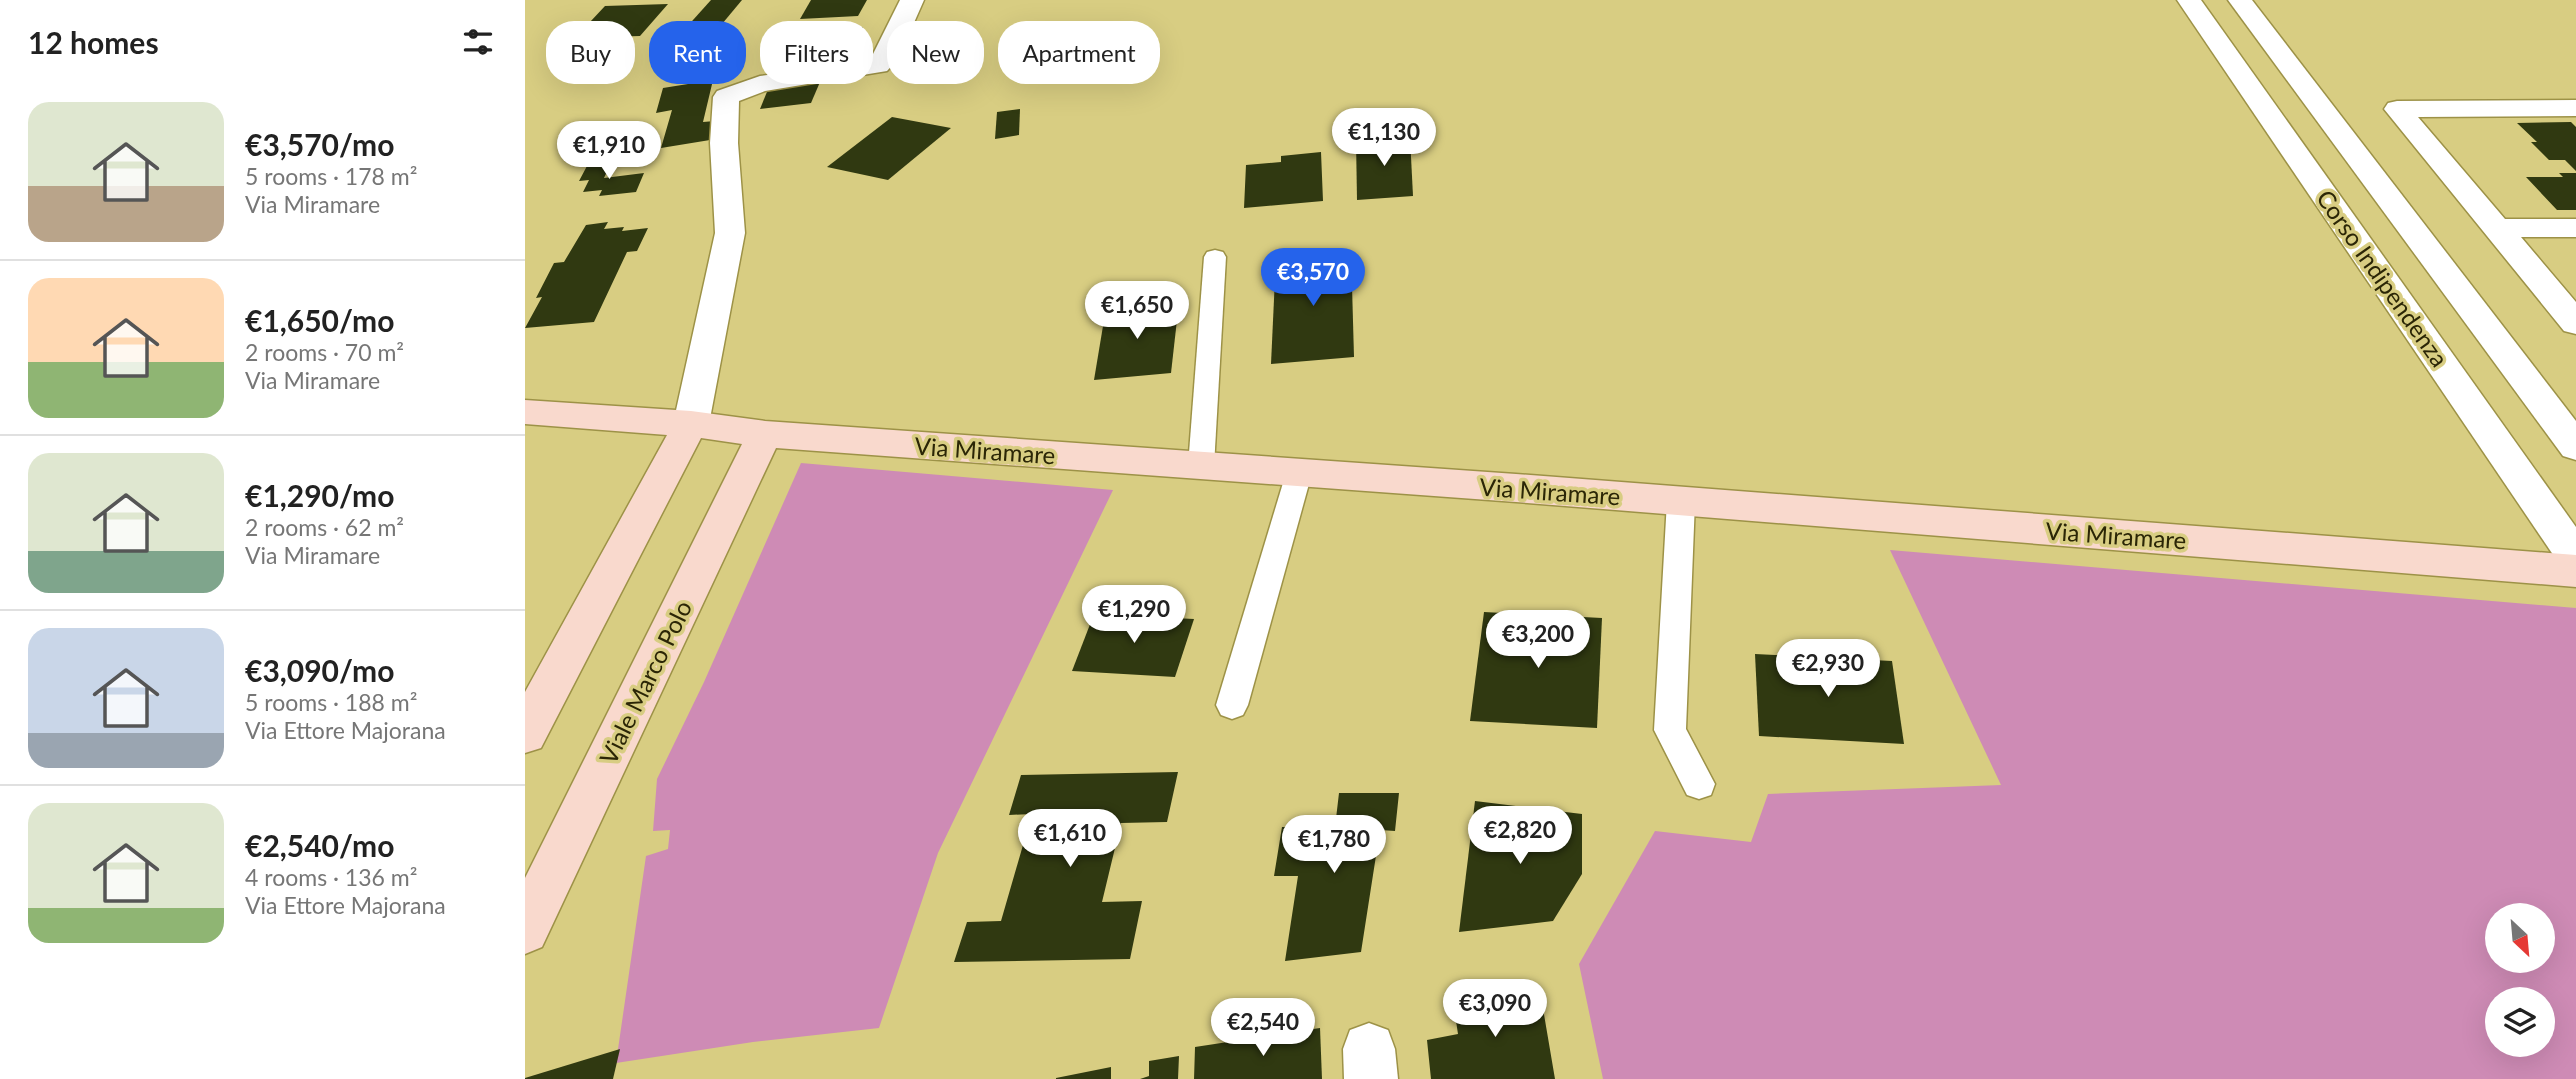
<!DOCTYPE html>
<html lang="en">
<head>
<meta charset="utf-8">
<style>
  body { margin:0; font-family:Lato,sans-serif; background:#f2f2f2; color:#222; height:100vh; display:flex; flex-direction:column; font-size:26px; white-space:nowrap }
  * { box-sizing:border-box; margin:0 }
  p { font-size:23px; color:#767676 }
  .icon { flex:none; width:38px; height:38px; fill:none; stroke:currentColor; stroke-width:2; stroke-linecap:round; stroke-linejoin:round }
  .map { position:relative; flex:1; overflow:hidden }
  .side { display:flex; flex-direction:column; background:#fff; width:525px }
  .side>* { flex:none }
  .hud { position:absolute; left:21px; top:21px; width:665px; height:63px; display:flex; gap:14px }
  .needle { width:46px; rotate:154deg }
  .tools { position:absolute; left:1960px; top:903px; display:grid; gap:14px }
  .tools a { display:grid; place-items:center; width:70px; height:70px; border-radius:50%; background:#fff; box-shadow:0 7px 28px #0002; font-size:35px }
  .price { position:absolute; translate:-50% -60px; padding:0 16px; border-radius:24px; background:#fff; color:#222; font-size:23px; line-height:46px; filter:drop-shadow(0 2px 4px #0008) }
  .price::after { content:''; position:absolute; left:50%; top:42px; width:21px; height:16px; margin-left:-10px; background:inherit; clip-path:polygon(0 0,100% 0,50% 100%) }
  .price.on { background:#2563eb; color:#fff }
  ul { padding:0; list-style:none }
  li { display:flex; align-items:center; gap:21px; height:175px; padding:0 28px }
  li+li { border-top:2px solid #e0e0e0 }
  li span { display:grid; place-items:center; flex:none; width:196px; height:140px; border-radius:21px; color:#555 }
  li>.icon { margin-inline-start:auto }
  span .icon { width:84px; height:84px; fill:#fffc; stroke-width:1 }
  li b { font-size:30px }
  h2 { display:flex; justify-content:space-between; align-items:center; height:84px; padding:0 28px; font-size:30px }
  .tag { padding:0 24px; border-radius:28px; background:#fff; box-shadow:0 7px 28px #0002; font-size:24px; line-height:63px }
  .tag.on { background:#2563eb; color:#fff }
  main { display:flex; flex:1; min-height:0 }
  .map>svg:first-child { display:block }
  .green { fill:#ce8bb5; fill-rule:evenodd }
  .building { fill:#303911 }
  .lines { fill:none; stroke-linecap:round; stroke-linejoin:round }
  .lane-casing { stroke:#9d9247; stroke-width:3 }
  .street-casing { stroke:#9d9247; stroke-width:3 }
  .secondary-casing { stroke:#9d9247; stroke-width:3 }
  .lane { fill:#fff; fill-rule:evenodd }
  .street { fill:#fff; fill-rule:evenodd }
  .secondary { fill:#f9d9cd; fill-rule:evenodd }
  .labels { text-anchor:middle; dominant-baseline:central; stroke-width:7; stroke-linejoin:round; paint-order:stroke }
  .street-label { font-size:24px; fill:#2b2606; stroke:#d8cd82 }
</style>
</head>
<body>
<main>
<section class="side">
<h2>12 homes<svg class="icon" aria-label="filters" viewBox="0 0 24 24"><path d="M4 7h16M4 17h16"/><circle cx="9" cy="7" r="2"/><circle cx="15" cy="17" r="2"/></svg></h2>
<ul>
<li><span style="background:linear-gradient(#dfe7d0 60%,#b9a48a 0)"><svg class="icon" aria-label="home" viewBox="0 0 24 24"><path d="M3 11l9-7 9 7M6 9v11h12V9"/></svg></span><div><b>€3,570/mo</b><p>5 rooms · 178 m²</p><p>Via Miramare</p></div></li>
<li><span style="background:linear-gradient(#ffd9b3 60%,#8fb573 0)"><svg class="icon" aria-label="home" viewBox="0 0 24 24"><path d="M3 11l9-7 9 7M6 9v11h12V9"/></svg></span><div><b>€1,650/mo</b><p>2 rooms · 70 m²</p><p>Via Miramare</p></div></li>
<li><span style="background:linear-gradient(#dfe7d0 70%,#7fa58c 0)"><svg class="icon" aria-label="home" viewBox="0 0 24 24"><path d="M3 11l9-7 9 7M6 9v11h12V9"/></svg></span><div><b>€1,290/mo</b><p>2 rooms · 62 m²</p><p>Via Miramare</p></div></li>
<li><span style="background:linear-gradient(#c9d6e8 75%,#9aa5b1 0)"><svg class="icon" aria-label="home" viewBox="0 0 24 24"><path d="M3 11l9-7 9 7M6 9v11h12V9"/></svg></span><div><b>€3,090/mo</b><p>5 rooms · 188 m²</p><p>Via Ettore Majorana</p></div></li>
<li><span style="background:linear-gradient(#dfe7d0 75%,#8fb573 0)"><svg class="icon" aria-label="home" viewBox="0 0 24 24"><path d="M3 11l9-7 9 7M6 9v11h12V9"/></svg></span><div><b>€2,540/mo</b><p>4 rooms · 136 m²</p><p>Via Ettore Majorana</p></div></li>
</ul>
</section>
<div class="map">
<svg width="2051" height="1079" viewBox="0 0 2051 1079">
  <rect width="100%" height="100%" fill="#d8cd82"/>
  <g class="green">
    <path d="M 276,463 L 588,490 L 413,853 L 354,1028 L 228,1042 L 91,1063 L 121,856 L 143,849 L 145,830 L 128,831 L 132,779 L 179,682 Z"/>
    <path d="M 1365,550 L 2051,608 L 2051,1079 L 1078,1079 L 1054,964 L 1130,831 L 1226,842 L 1243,794 L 1476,785 ZM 1972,915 L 2018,915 L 2018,961 L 1972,961 ZM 1972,999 L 2018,999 L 2018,1045 L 1972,1045 Z"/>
  </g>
  <g class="building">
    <path d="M 186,0 L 217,0 L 192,30 L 159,30 Z"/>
    <path d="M 286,0 L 342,0 L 333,16 L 275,19 Z"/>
    <path d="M 143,4 L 115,36 L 50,38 L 80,6 Z"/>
    <path d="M 338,27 L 331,40 L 317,42 L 307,62 L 256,66 L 274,31 Z"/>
    <path d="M 188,80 L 178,122 L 190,121 L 185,140 L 136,148 L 147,110 L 131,113 L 138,88 Z"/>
    <path d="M 295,82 L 286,103 L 235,109 L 244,87 Z"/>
    <path d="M 495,109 L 494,135 L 470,139 L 472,112 Z"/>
    <path d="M 367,117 L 426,128 L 363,180 L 302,167 Z"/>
    <path d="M 2046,122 L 2051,127 L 2051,171 L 2040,160 L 2024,160 L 2006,142 L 2012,142 L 1992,123 Z"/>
    <path d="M 885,137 L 888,196 L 832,200 L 831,140 Z"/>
    <path d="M 796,152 L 798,201 L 719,208 L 721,165 L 756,162 L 756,156 Z"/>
    <path d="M 86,163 L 79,178 L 119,173 L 111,192 L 74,196 L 77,190 L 58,192 L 64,180 L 54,181 L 62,166 Z"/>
    <path d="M 2034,173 L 2051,173 L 2051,210 L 2032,210 L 2001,177 L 2038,177 Z"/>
    <path d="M 83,222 L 79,229 L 99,227 L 97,231 L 123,228 L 112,251 L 102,252 L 69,322 L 0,328 L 17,297 L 11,298 L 29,263 L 39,262 L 61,225 Z"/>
    <path d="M 826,250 L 829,357 L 746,364 L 751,256 Z"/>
    <path d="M 654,302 L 646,373 L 569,380 L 581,308 Z"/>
    <path d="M 959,612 L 1077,618 L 1072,728 L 945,721 Z"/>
    <path d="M 569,614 L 669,619 L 650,677 L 547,671 Z"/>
    <path d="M 1230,654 L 1367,661 L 1379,744 L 1234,736 Z"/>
    <path d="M 653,772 L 642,822 L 596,823 L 577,902 L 617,901 L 605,959 L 429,962 L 442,922 L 476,921 L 507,814 L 484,815 L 496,775 Z"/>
    <path d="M 814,793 L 874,793 L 870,831 L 855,830 L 836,952 L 760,961 L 773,876 L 749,876 L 757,827 L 810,827 Z"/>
    <path d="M 950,801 L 1057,814 L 1057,874 L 1028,921 L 934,932 Z"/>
    <path d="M 1014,985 L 1030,1079 L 906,1079 L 902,1040 L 933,1034 L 928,1001 Z"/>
    <path d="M 795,1028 L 797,1079 L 669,1079 L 670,1047 Z"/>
    <path d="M 95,1049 L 88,1079 L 0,1079 L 0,1078 Z"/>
    <path d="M 654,1056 L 653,1079 L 615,1079 L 624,1076 L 624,1061 Z"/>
    <path d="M 586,1067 L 586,1079 L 531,1079 L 531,1078 Z"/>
  </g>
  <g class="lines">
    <g class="lane-casing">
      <g id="lane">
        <path d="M 690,250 L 698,252 L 701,257 L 689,466 L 685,473 L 676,476 L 667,473 L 663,466 L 679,257 L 682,252 Z"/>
        <path d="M 774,463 L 783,466 L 787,473 L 723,705 L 718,715 L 707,719 L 696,715 L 691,705 L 761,473 L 765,466 Z"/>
        <path d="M 1156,491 L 1166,494 L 1170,501 L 1161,729 L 1190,784 L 1186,795 L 1174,799 L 1162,795 L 1129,730 L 1142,501 L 1146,494 Z"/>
      </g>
    </g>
    <g class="street-casing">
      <g id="street">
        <path d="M 375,0 L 399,0 L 373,59 L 362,71 L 240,91 L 214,101 L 213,143 L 220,233 L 184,424 L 178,433 L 166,437 L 154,433 L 148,424 L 190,233 L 185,143 L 188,97 L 192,91 L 235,76 L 345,60 Z"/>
        <path d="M 1652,0 L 1676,0 L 2051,527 L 2051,572 L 2037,568 Z"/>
        <path d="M 1703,0 L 1727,0 L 2051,421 L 2051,460 L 2038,456 Z"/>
        <path d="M 2051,100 L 2051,116 L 1893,117 L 1980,219 L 2051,219 L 2051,237 L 1996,237 L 2051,302 L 2051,334 L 2039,331 L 1859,109 L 1863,103 L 1872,101 Z"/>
        <path d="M 844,1023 L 863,1030 L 870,1049 L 873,1079 L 819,1079 L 818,1049 L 825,1030 Z"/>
      </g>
    </g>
    <g class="secondary-casing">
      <path id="secondary" d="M 0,400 L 166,411 L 240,421 L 991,474 L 2051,555 L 2051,587 L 991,502 L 251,448 L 17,947 L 0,954 L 0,878 L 217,444 L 176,438 L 16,748 L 0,753 L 0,692 L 142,435 L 0,424 Z"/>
    </g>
    <use href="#lane" class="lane"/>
    <use href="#street" class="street"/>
    <use href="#secondary" class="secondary"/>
  </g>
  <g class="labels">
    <g class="street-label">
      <text transform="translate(1858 278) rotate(55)">Corso Indipendenza</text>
      <text transform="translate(460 450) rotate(4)">Via Miramare</text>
      <text transform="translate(1025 491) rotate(4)">Via Miramare</text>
      <text transform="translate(1591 535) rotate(4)">Via Miramare</text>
      <text transform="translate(120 682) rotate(-64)">Viale Marco Polo</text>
    </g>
  </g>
</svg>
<div class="tools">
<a><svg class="needle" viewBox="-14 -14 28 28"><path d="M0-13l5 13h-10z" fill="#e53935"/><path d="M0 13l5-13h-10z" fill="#767676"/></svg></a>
<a><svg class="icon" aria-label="layers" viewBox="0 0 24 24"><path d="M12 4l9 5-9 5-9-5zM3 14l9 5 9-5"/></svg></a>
</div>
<b class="price" style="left:859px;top:168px">€1,130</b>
<b class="price" style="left:84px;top:181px">€1,910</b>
<b class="price on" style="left:788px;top:308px">€3,570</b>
<b class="price" style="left:612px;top:341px">€1,650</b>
<b class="price" style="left:609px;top:645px">€1,290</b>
<b class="price" style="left:1013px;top:670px">€3,200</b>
<b class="price" style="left:1303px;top:699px">€2,930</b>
<b class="price" style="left:995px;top:866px">€2,820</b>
<b class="price" style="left:545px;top:869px">€1,610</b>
<b class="price" style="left:809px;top:875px">€1,780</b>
<b class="price" style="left:970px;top:1039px">€3,090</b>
<b class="price" style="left:738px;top:1058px">€2,540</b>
<div class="hud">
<a class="tag">Buy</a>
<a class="tag on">Rent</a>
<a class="tag">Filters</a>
<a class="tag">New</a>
<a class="tag">Apartment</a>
</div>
</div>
</main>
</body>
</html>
